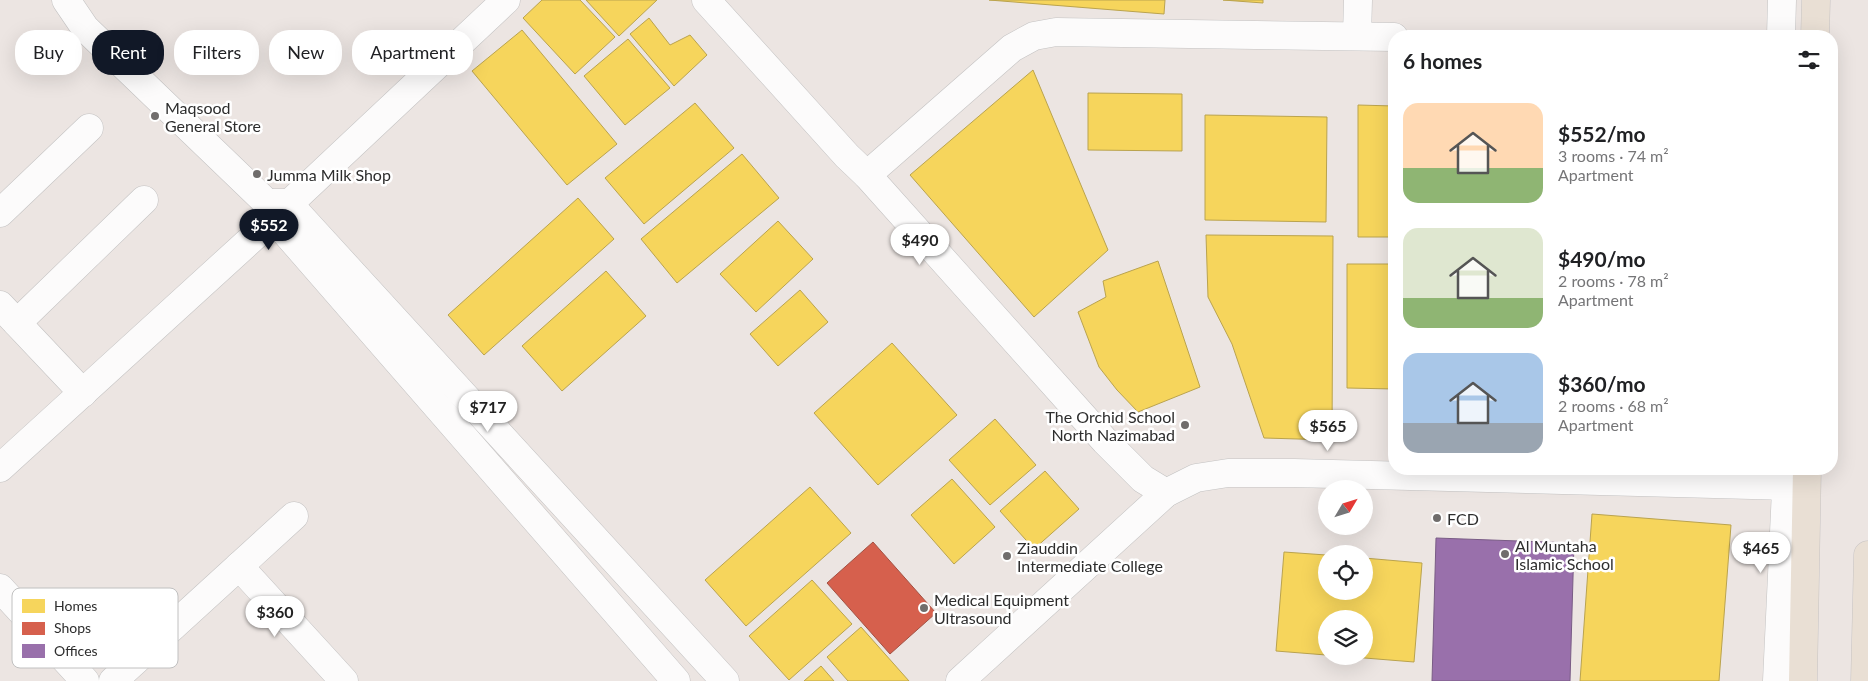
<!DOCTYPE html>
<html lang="en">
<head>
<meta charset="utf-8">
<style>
  body { margin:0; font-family:Lato,sans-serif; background:#f2f2f2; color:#202124; height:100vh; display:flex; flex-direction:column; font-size:19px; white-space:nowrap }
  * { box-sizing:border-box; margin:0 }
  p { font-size:16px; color:#757577 }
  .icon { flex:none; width:28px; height:28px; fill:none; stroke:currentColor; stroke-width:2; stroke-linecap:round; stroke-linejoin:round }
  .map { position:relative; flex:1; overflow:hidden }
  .details { position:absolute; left:1388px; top:30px; width:450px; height:445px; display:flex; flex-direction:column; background:#fff; border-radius:20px; box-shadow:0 5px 20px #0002 }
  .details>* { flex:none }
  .banner { position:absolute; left:15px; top:30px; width:475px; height:45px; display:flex; gap:10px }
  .needle { width:32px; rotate:52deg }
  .buttons { position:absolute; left:1318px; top:480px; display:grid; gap:10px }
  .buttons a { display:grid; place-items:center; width:55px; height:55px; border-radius:50%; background:#fff; box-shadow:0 5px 20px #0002; font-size:25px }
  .price { position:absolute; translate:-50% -42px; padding:0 11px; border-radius:18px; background:#fff; color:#222; font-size:16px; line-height:32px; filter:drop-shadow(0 1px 2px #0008) }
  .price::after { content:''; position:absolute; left:50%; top:30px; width:15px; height:11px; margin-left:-8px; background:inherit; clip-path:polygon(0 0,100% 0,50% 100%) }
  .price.selected { background:#111827; color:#fff }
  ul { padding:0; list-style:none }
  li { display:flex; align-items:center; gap:15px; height:125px; padding:0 15px }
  li span { display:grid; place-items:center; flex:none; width:140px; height:100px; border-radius:15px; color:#555 }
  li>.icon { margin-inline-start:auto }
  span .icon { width:60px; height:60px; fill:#fffc; stroke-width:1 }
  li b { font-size:21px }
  h2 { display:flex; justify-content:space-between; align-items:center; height:60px; padding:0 15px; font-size:21px }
  .pill { padding:0 18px; border-radius:20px; background:#fff; box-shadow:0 5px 20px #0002; font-size:18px; line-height:45px }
  .pill.selected { background:#111827; color:#fff }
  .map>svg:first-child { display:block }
  .homes { fill:#f6d55c; stroke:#baa34e }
  .shops { fill:#d6604d; stroke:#a35143 }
  .offices { fill:#9970ab; stroke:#795c85 }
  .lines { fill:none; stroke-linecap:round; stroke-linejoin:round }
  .minor-casing { stroke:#c3c2c2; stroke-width:29 }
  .major-casing { stroke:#c6c3c3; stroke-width:29 }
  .minor { stroke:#fcfbfb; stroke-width:28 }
  .major { stroke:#e9dfd4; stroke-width:28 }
  .poi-dot { fill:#706d6c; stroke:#fff; stroke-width:2 }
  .labels { text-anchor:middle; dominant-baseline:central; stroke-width:5; stroke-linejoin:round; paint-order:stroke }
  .poi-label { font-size:16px; fill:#2d2d2d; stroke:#fff; text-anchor:start }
  .key { fill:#fff; stroke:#c0c0c0; stroke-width:1 }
  .key-label { font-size:14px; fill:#2d2d2d }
</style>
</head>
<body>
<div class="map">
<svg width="1868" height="681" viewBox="0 0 1868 681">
  <rect width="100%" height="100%" fill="#ece5e2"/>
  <g class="homes">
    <path d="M 542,0 L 580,0 L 615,37 L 575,74 L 523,18 Z"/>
    <path d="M 586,0 L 657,0 L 619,36 Z"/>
    <path d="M 989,0 L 1165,0 L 1164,14 Z"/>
    <path d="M 1223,0 L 1263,0 L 1263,3 Z"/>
    <path d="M 649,18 L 670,45 L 690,35 L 707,55 L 674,86 L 630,34 Z"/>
    <path d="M 522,30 L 617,144 L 567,185 L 472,71 Z"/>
    <path d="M 628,39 L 670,88 L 625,125 L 584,76 Z"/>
    <path d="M 1033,70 L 1108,250 L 1034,317 L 910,175 Z"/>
    <path d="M 1088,93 L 1182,94 L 1182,151 L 1088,150 Z"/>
    <path d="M 695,103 L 734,148 L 644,224 L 605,178 Z"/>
    <path d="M 1358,105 L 1394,106 L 1394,237 L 1358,237 Z"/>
    <path d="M 1205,115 L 1327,117 L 1326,222 L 1205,220 Z"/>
    <path d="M 742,154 L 779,198 L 677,283 L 641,239 Z"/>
    <path d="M 578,198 L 614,239 L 484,355 L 448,315 Z"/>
    <path d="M 778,221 L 813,259 L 756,312 L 720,274 Z"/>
    <path d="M 1206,235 L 1333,236 L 1332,440 L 1264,438 L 1232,344 L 1208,297 Z"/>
    <path d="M 1158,261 L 1200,387 L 1138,412 L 1117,390 L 1099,367 L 1078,312 L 1106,297 L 1103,281 Z"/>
    <path d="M 1347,264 L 1394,264 L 1394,389 L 1347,388 Z"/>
    <path d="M 606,271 L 646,316 L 562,391 L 522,346 Z"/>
    <path d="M 800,290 L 828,322 L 778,366 L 750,334 Z"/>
    <path d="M 892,343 L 957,415 L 878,485 L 814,413 Z"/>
    <path d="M 995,419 L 1036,465 L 990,505 L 949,460 Z"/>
    <path d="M 1045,471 L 1079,509 L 1034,549 L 1000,511 Z"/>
    <path d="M 952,479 L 995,527 L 954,564 L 911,515 Z"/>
    <path d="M 810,487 L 851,533 L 746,626 L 705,580 Z"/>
    <path d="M 1592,514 L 1731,525 L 1719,681 L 1580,681 Z"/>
    <path d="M 1284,552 L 1326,555 L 1326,591 L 1364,591 L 1364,558 L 1422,563 L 1414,662 L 1340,656 L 1364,656 L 1364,619 L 1326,619 L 1326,655 L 1276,651 Z"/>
    <path d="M 812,580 L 852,624 L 789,680 L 749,636 Z"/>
    <path d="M 861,627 L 909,681 L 848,681 L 827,657 Z"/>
    <path d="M 821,666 L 834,681 L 804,681 Z"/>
  </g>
  <path class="shops" d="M 873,542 L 936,613 L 890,654 L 827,583 Z"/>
  <path class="offices" d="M 1436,538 L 1574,543 L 1570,681 L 1432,681 Z"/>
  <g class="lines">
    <g class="minor-casing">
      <g id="minor">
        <path d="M 66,0 L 85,28 L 267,203 L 273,218 L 676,681"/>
        <path d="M 706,0 L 847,156 L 867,175 L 1105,441 L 1143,479 L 1166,493"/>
        <path d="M 1357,36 L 1358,0"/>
        <path d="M 1781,36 L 1782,0"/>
        <path d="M 867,175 L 1012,48 L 1034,36 L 1056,32 L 1394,37"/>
        <path d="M 271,203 L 288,203 L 725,681"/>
        <path d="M 0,213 L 89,128"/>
        <path d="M 0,305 L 83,393"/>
        <path d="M 17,323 L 144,200"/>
        <path d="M 0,468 L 258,233 L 506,0"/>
        <path d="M 239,566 L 344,681"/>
        <path d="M 0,588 L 85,681"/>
        <path d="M 113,681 L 294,516"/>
        <path d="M 960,681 L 1166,493 L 1196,478 L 1228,473 L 1294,473 L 1787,486"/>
        <path d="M 1777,681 L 1787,469"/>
      </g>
    </g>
    <g class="major-casing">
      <g id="major">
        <path d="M 1815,36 L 1816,0"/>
        <path d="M 1803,681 L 1807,469"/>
        <path d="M 1865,681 L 1868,555"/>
      </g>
    </g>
    <use href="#minor" class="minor"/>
    <use href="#major" class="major"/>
  </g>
  <g class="poi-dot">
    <circle cx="155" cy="116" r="5"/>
    <circle cx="257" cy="174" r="5"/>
    <circle cx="1185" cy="425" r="5"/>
    <circle cx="1437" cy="518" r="5"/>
    <circle cx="1505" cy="554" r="5"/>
    <circle cx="1007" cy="556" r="5"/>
    <circle cx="924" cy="608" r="5"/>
  </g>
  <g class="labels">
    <g class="poi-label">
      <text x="165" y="107">Maqsood<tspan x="165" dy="18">General Store</tspan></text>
      <text x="267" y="174">Jumma Milk Shop</text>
      <text x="1175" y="416" text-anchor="end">The Orchid School<tspan x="1175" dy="18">North Nazimabad</tspan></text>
      <text x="1447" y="518">FCD</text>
      <text x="1515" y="545">Al Muntaha<tspan x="1515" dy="18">Islamic School</tspan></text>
      <text x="1017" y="547">Ziauddin<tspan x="1017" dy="18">Intermediate College</tspan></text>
      <text x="934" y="599">Medical Equipment<tspan x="934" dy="18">Ultrasound</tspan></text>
    </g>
  </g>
  <rect x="12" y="588" width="166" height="80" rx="8" class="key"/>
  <rect x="22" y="599" width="23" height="14" fill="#f6d55c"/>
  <rect x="22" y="622" width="23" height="13" fill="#d6604d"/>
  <rect x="22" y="644" width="23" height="14" fill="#9970ab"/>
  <g class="key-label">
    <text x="54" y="611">Homes</text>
    <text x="54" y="633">Shops</text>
    <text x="54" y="656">Offices</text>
  </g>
</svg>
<div class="buttons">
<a><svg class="needle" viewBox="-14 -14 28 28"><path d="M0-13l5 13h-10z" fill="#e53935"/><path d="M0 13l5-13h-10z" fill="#757577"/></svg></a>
<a><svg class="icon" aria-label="locate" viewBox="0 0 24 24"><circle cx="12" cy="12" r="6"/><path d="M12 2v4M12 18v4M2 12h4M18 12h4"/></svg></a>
<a><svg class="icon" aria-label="layers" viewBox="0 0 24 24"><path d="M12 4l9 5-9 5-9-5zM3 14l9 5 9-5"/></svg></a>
</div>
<b class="price selected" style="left:269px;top:251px">$552</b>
<b class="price" style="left:920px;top:266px">$490</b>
<b class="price" style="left:488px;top:433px">$717</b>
<b class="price" style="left:1328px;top:452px">$565</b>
<b class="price" style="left:1761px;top:574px">$465</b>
<b class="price" style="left:275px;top:638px">$360</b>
<div class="banner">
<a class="pill">Buy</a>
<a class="pill selected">Rent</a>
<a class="pill">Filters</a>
<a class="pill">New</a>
<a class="pill">Apartment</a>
</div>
<section class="details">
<h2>6 homes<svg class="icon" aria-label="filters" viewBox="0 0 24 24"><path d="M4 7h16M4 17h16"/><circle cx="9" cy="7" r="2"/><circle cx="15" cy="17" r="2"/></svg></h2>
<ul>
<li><span style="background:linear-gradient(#ffd9b3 65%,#8fb573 0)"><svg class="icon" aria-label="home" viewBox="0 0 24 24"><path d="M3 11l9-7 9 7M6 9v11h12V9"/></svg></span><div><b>$552/mo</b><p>3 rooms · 74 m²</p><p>Apartment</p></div></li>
<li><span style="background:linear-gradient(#dfe7d0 70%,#8fb573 0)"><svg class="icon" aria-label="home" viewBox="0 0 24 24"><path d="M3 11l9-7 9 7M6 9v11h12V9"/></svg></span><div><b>$490/mo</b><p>2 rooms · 78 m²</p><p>Apartment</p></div></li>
<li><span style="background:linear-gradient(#a9c7e8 70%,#9aa5b1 0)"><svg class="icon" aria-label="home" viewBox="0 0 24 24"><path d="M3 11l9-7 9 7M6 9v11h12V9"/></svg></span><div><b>$360/mo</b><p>2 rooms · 68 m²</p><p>Apartment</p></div></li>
</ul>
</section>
</div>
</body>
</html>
